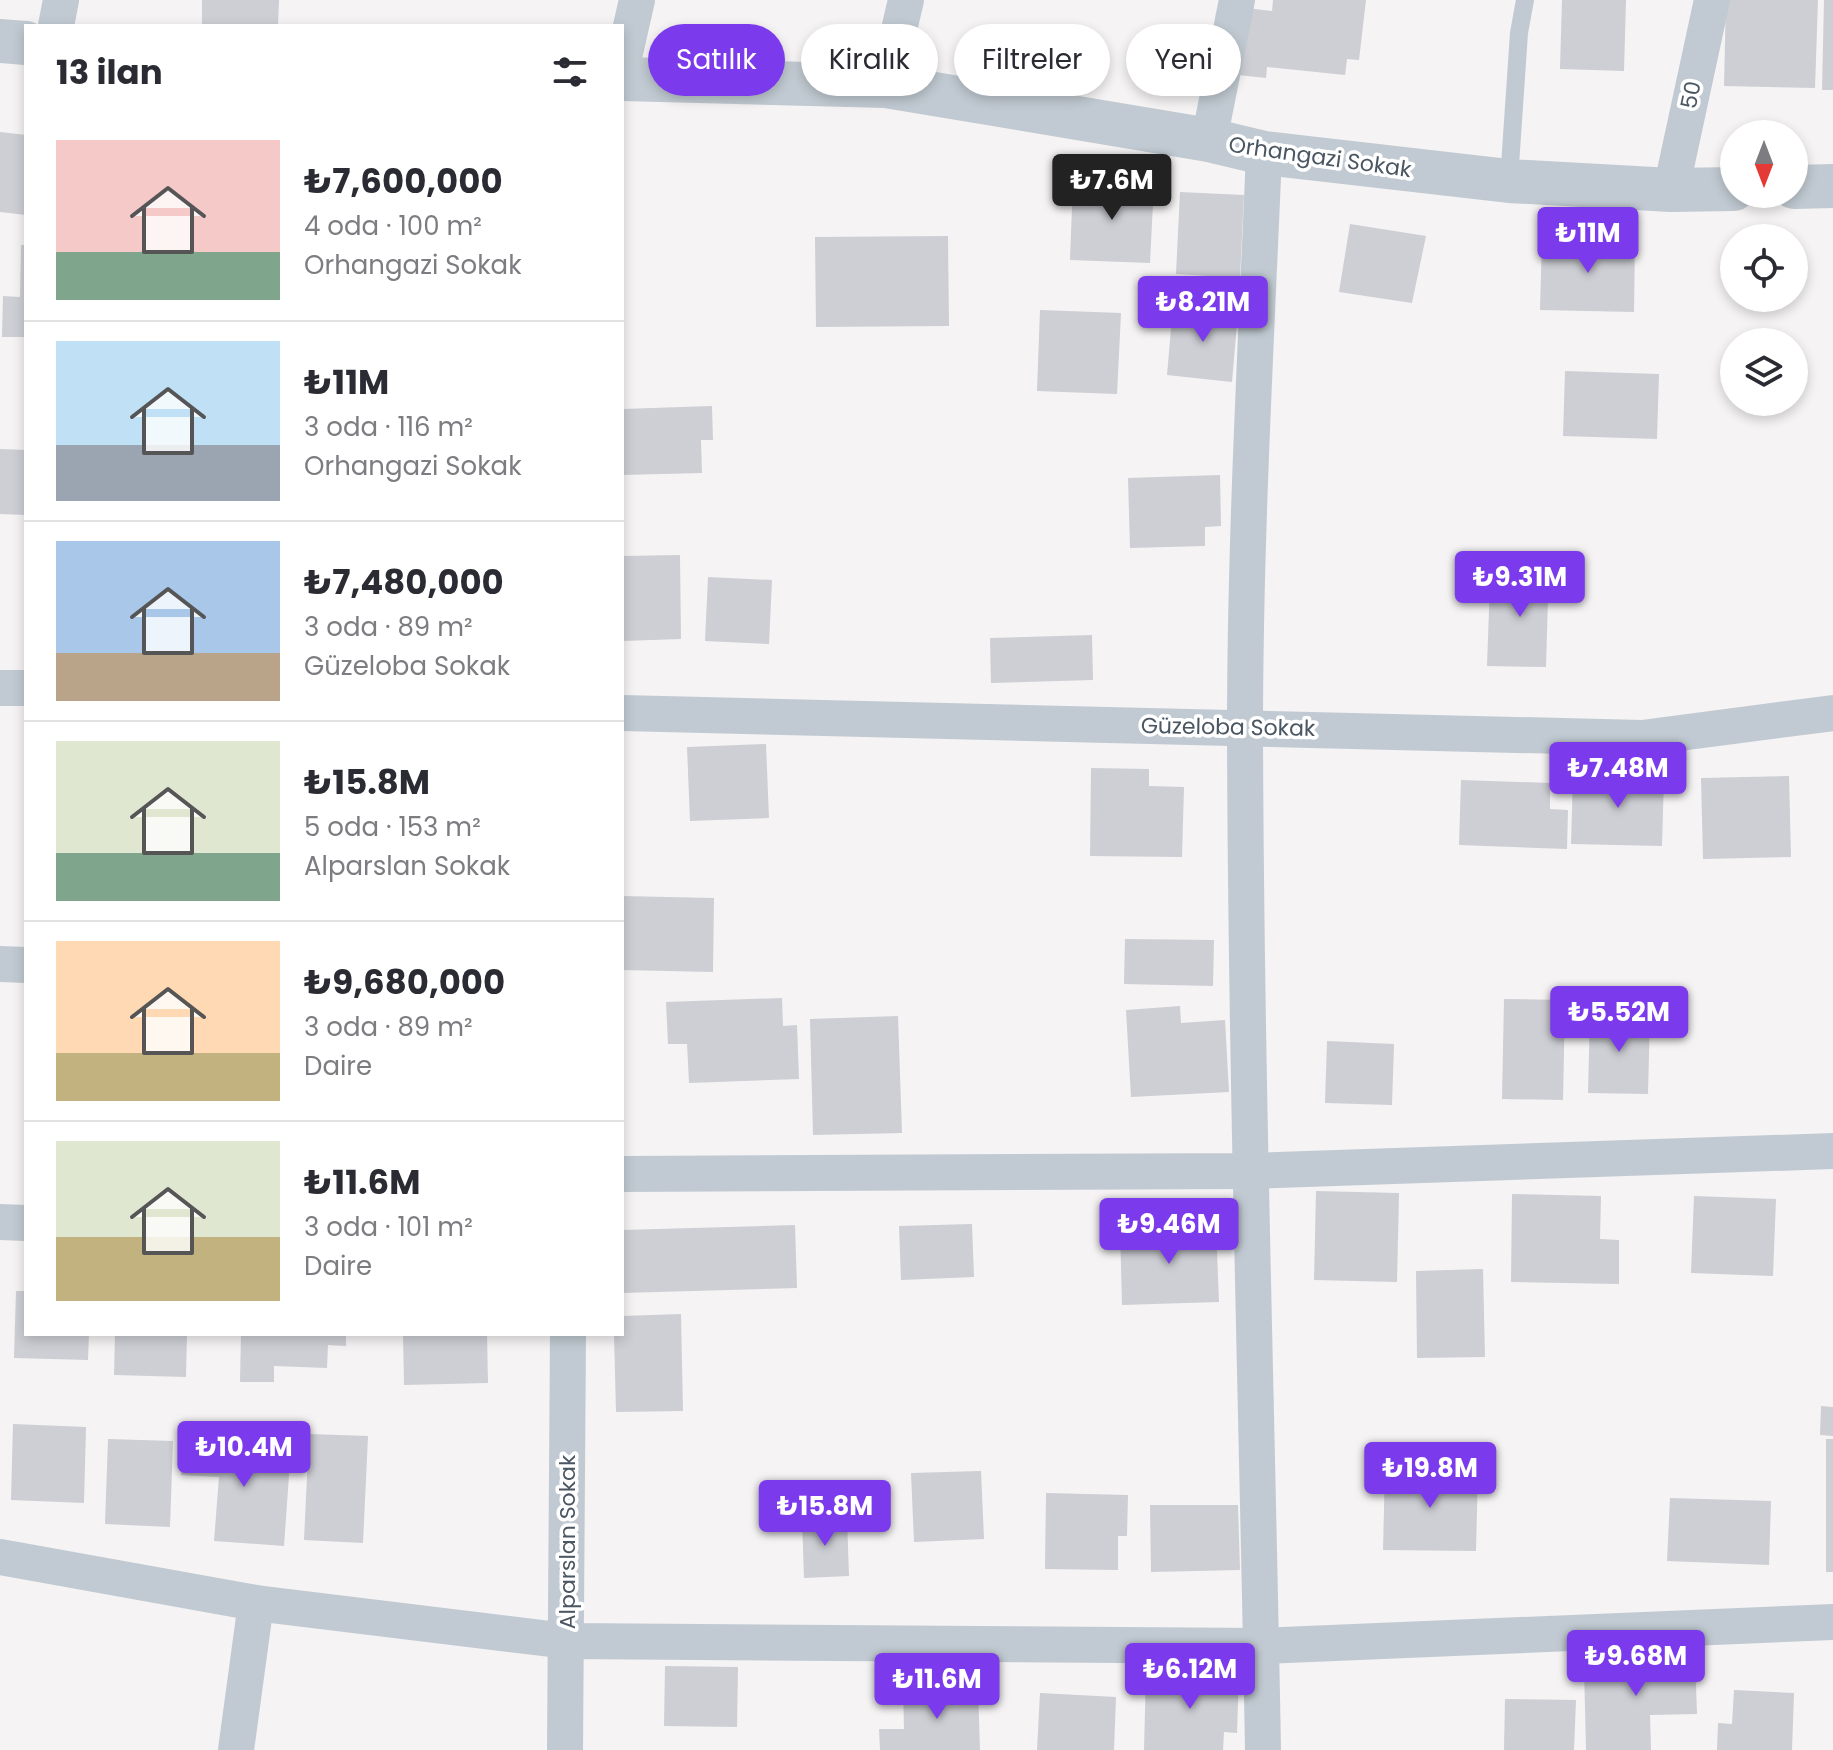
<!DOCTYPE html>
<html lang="tr">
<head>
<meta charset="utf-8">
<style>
  body { margin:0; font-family:Poppins,sans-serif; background:#f2f2f3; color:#2b2b33; height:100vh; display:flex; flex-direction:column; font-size:30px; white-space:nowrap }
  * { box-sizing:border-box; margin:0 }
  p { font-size:26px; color:#7c7c81 }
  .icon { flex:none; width:44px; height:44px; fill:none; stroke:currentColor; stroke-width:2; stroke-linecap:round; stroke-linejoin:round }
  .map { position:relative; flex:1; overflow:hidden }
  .panel { position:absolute; left:24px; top:24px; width:600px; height:1312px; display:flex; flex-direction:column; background:#fff; border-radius:0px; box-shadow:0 4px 12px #0003 }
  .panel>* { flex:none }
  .banner { position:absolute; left:648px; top:24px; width:760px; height:72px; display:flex; gap:16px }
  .needle { width:52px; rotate:180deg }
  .fabs { position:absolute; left:1720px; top:120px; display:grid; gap:16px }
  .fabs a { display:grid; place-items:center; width:88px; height:88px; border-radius:50%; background:#fff; box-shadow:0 4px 12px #0003; font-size:40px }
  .price { position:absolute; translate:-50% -68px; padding:0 18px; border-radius:8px; background:#7c3aed; color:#fff; font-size:26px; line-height:52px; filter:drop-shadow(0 2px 4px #0008) }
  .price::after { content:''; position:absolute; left:50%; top:48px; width:24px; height:18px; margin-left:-12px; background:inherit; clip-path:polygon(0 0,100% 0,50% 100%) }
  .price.current { background:#222; color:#fff }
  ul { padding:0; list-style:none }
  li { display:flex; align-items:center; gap:24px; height:200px; padding:0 32px }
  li+li { border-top:2px solid #e1e1e2 }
  li span { display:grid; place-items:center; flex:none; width:224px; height:160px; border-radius:0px; color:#555 }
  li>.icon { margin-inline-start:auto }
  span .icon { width:96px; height:96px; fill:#fffc; stroke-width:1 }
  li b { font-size:34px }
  h2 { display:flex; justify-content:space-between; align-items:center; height:96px; padding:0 32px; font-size:34px }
  .pill { padding:0 28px; border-radius:36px; background:#fff; box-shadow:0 4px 12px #0003; font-size:28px; line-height:72px }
  .pill.current { background:#7c3aed; color:#fff }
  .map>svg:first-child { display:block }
  .building { fill:#cdcfd5 }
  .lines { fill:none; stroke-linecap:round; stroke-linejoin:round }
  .service { stroke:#c1cad2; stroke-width:18 }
  .minor { stroke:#c1cad2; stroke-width:36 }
  .tertiary { stroke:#c1cad2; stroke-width:44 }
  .labels { text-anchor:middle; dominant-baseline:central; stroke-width:7; stroke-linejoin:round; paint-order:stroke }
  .street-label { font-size:22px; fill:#4a5661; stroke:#fff }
</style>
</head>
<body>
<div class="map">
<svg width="1833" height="1750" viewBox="0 0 1833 1750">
  <rect width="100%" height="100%" fill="#f5f3f3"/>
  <g class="building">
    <path d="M 202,0 L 279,0 L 278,26 L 202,26 Z"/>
    <path d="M 1273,0 L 1366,0 L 1359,60 L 1347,59 L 1345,75 L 1267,67 L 1266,78 L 1238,75 L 1246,8 L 1272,11 Z"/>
    <path d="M 1562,0 L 1626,0 L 1624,71 L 1560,69 Z"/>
    <path d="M 1726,0 L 1818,0 L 1815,88 L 1724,86 Z"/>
    <path d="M 1824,0 L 1833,0 L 1833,90 L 1822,90 Z"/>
    <path d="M 0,132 L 26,135 L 26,215 L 0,212 Z"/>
    <path d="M 1073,181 L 1154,184 L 1150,263 L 1070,260 Z"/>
    <path d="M 1180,192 L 1244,195 L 1240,278 L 1176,274 Z"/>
    <path d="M 1350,224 L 1426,236 L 1412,303 L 1339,292 Z"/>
    <path d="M 948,236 L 949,326 L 816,327 L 815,237 Z"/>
    <path d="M 1542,238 L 1635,241 L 1634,312 L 1540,310 Z"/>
    <path d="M 21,245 L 26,245 L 26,337 L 2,337 L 3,296 L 20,297 Z"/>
    <path d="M 1173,306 L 1238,312 L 1232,382 L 1167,375 Z"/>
    <path d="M 1040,310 L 1121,313 L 1117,394 L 1037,391 Z"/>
    <path d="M 1565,371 L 1659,374 L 1657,439 L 1563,436 Z"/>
    <path d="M 712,406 L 713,440 L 701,440 L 702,473 L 622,475 L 622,409 Z"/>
    <path d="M 0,449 L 26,450 L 26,515 L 0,514 Z"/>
    <path d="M 1220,475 L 1221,526 L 1205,527 L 1205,546 L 1130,548 L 1128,478 Z"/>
    <path d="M 680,555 L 681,639 L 622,641 L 622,556 Z"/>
    <path d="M 1519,563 L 1549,564 L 1546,667 L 1487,666 L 1490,582 L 1518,582 Z"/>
    <path d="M 708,577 L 772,580 L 769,644 L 705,641 Z"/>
    <path d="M 1092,635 L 1093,680 L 991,683 L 990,638 Z"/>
    <path d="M 766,744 L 769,818 L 690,821 L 687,747 Z"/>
    <path d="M 1091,768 L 1149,769 L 1149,786 L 1184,787 L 1182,857 L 1090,856 Z"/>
    <path d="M 1573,775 L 1664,777 L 1662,846 L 1571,844 Z"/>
    <path d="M 1789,776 L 1791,857 L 1703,859 L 1701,778 Z"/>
    <path d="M 1461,780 L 1550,783 L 1550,809 L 1568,810 L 1567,849 L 1459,845 Z"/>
    <path d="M 622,896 L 714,898 L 713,972 L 622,970 Z"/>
    <path d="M 1125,939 L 1214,940 L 1213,986 L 1124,984 Z"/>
    <path d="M 782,998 L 783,1026 L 797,1025 L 799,1079 L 689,1083 L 687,1044 L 668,1044 L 666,1002 Z"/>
    <path d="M 1504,999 L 1565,1000 L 1563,1100 L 1502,1099 Z"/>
    <path d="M 1180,1006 L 1181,1023 L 1225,1020 L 1229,1092 L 1131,1097 L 1126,1010 Z"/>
    <path d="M 1590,1013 L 1650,1015 L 1648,1094 L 1588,1093 Z"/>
    <path d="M 898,1016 L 902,1133 L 813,1135 L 810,1019 Z"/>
    <path d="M 1327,1041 L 1394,1044 L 1392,1105 L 1325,1103 Z"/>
    <path d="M 1316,1191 L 1399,1193 L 1397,1282 L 1314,1280 Z"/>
    <path d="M 1512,1194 L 1601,1196 L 1600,1239 L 1619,1240 L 1619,1284 L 1511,1282 Z"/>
    <path d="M 1694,1196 L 1776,1199 L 1773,1276 L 1691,1273 Z"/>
    <path d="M 972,1224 L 974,1277 L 901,1280 L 899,1226 Z"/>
    <path d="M 795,1225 L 797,1288 L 622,1293 L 622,1230 Z"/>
    <path d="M 1216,1226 L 1219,1302 L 1122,1305 L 1120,1229 Z"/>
    <path d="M 1483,1269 L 1485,1357 L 1417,1358 L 1416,1271 Z"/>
    <path d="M 16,1291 L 26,1291 L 26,1334 L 89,1334 L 88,1360 L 14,1358 Z"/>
    <path d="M 681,1314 L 683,1411 L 616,1412 L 614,1334 L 622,1334 L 622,1316 Z"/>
    <path d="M 115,1334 L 187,1334 L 186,1377 L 114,1375 Z"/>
    <path d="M 241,1334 L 346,1334 L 346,1346 L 328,1345 L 327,1368 L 274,1366 L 274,1382 L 240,1382 Z"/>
    <path d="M 403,1334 L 487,1334 L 488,1383 L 404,1385 Z"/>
    <path d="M 1821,1406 L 1833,1407 L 1833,1436 L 1820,1435 Z"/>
    <path d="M 13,1424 L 86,1427 L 84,1503 L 11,1500 Z"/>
    <path d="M 184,1429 L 209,1431 L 207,1452 L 248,1455 L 249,1444 L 291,1447 L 284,1546 L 214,1541 L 219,1477 L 181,1475 Z"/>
    <path d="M 309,1434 L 368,1436 L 363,1543 L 304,1540 Z"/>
    <path d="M 108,1439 L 173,1441 L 170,1527 L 105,1524 Z"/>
    <rect x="1826" y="1439" width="7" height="133"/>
    <path d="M 1385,1469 L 1478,1471 L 1476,1551 L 1383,1550 Z"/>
    <path d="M 981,1471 L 984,1539 L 914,1542 L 911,1473 Z"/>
    <path d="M 1046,1493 L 1128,1495 L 1127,1536 L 1118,1536 L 1118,1570 L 1045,1569 Z"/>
    <path d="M 1670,1498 L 1771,1501 L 1769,1565 L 1667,1561 Z"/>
    <path d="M 1150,1505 L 1238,1505 L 1240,1570 L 1151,1572 Z"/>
    <path d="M 847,1518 L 849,1576 L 804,1578 L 802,1519 Z"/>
    <path d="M 1670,1650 L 1670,1657 L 1695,1656 L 1697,1714 L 1650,1715 L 1651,1750 L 1586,1750 L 1584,1667 L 1618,1666 L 1618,1651 Z"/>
    <path d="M 665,1666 L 738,1667 L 737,1727 L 664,1726 Z"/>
    <path d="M 1146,1672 L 1239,1675 L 1237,1733 L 1224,1732 L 1223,1750 L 1144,1750 Z"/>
    <path d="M 978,1687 L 980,1750 L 880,1750 L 879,1729 L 904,1729 L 903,1688 Z"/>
    <path d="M 1734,1690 L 1794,1693 L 1792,1750 L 1717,1750 L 1718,1723 L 1732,1724 Z"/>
    <path d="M 1040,1693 L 1116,1697 L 1114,1750 L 1037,1750 Z"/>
    <path d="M 1505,1699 L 1576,1700 L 1574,1750 L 1504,1750 Z"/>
  </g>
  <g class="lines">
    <path class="service" d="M 1509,180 L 1519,33 L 1525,0"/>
    <g class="minor">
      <path d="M 56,26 L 61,0"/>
      <path d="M 622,66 L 637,0"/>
      <path d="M 886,86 L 906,0"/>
      <path d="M 1209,140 L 1237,0"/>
      <path d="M 1671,190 L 1712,0"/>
      <path d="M 0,688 L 26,688"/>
      <path d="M 622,713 L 1642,738 L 1833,713"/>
      <path d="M 0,964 L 26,965"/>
      <path d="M 622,1174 L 1250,1171 L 1833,1151"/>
      <path d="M 0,1222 L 26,1223"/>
      <path d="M 0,1557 L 256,1603 L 567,1641 L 1261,1646 L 1833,1622"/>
      <path d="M 236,1750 L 256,1603"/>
      <path d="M 565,1750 L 568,1334"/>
      <path d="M 1263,1750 C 1257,1410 1246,1071 1245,731 C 1245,538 1256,346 1264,153"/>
    </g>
    <g class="tertiary">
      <path d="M 0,41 L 26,43"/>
      <path d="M 622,79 L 886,86 L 1209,140 L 1264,153 L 1509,181 L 1671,190 L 1734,189"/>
      <path d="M 1794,187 L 1833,186"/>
    </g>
  </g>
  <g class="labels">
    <g class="street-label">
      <text transform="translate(1691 95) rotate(-78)">50</text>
      <text transform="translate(1320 157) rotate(8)">Orhangazi Sokak</text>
      <text transform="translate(1228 727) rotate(1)">Güzeloba Sokak</text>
      <text transform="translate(567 1542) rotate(-90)">Alparslan Sokak</text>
    </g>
  </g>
</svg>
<div class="fabs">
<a><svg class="needle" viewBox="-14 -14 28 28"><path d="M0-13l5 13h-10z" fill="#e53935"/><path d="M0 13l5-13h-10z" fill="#7c7c81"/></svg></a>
<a><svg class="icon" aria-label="locate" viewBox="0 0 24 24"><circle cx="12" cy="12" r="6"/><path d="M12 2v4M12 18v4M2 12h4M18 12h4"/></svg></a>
<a><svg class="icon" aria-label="layers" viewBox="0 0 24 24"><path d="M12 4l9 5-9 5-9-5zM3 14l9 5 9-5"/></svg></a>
</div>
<b class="price current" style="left:1112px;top:222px">₺7.6M</b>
<b class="price" style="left:1588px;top:275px">₺11M</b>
<b class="price" style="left:1203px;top:344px">₺8.21M</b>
<b class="price" style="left:1520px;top:619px">₺9.31M</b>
<b class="price" style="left:1618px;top:810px">₺7.48M</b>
<b class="price" style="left:1619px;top:1054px">₺5.52M</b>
<b class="price" style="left:1169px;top:1266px">₺9.46M</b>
<b class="price" style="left:244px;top:1489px">₺10.4M</b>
<b class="price" style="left:1430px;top:1510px">₺19.8M</b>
<b class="price" style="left:825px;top:1548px">₺15.8M</b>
<b class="price" style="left:1636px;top:1698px">₺9.68M</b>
<b class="price" style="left:1190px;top:1711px">₺6.12M</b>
<b class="price" style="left:937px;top:1721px">₺11.6M</b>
<div class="banner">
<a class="pill current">Satılık</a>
<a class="pill">Kiralık</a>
<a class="pill">Filtreler</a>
<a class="pill">Yeni</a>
</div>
<section class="panel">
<h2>13 ilan<svg class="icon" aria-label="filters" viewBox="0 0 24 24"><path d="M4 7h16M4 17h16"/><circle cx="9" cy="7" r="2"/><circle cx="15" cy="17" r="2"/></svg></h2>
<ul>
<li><span style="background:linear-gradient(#f6c9c9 70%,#7fa58c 0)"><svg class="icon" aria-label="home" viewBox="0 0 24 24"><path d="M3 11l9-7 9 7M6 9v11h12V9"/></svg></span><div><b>₺7,600,000</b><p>4 oda · 100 m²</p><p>Orhangazi Sokak</p></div></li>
<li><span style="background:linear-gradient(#bfe0f5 65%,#9aa5b1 0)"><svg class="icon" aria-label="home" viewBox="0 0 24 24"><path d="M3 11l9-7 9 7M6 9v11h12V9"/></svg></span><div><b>₺11M</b><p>3 oda · 116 m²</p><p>Orhangazi Sokak</p></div></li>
<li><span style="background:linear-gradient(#a9c7e8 70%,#b9a48a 0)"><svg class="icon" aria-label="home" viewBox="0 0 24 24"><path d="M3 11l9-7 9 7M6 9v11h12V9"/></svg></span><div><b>₺7,480,000</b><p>3 oda · 89 m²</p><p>Güzeloba Sokak</p></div></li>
<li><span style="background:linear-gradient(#dfe7d0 70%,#7fa58c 0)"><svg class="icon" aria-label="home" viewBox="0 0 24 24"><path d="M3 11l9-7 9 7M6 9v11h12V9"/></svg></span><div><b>₺15.8M</b><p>5 oda · 153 m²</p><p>Alparslan Sokak</p></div></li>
<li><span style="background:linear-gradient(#ffd9b3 70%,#c2b280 0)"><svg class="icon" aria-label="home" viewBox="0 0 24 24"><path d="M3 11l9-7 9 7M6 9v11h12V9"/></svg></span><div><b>₺9,680,000</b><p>3 oda · 89 m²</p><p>Daire</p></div></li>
<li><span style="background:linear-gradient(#dfe7d0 60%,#c2b280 0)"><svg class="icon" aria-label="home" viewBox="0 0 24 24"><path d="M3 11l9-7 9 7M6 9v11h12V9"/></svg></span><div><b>₺11.6M</b><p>3 oda · 101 m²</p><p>Daire</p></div></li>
</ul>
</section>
</div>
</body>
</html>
